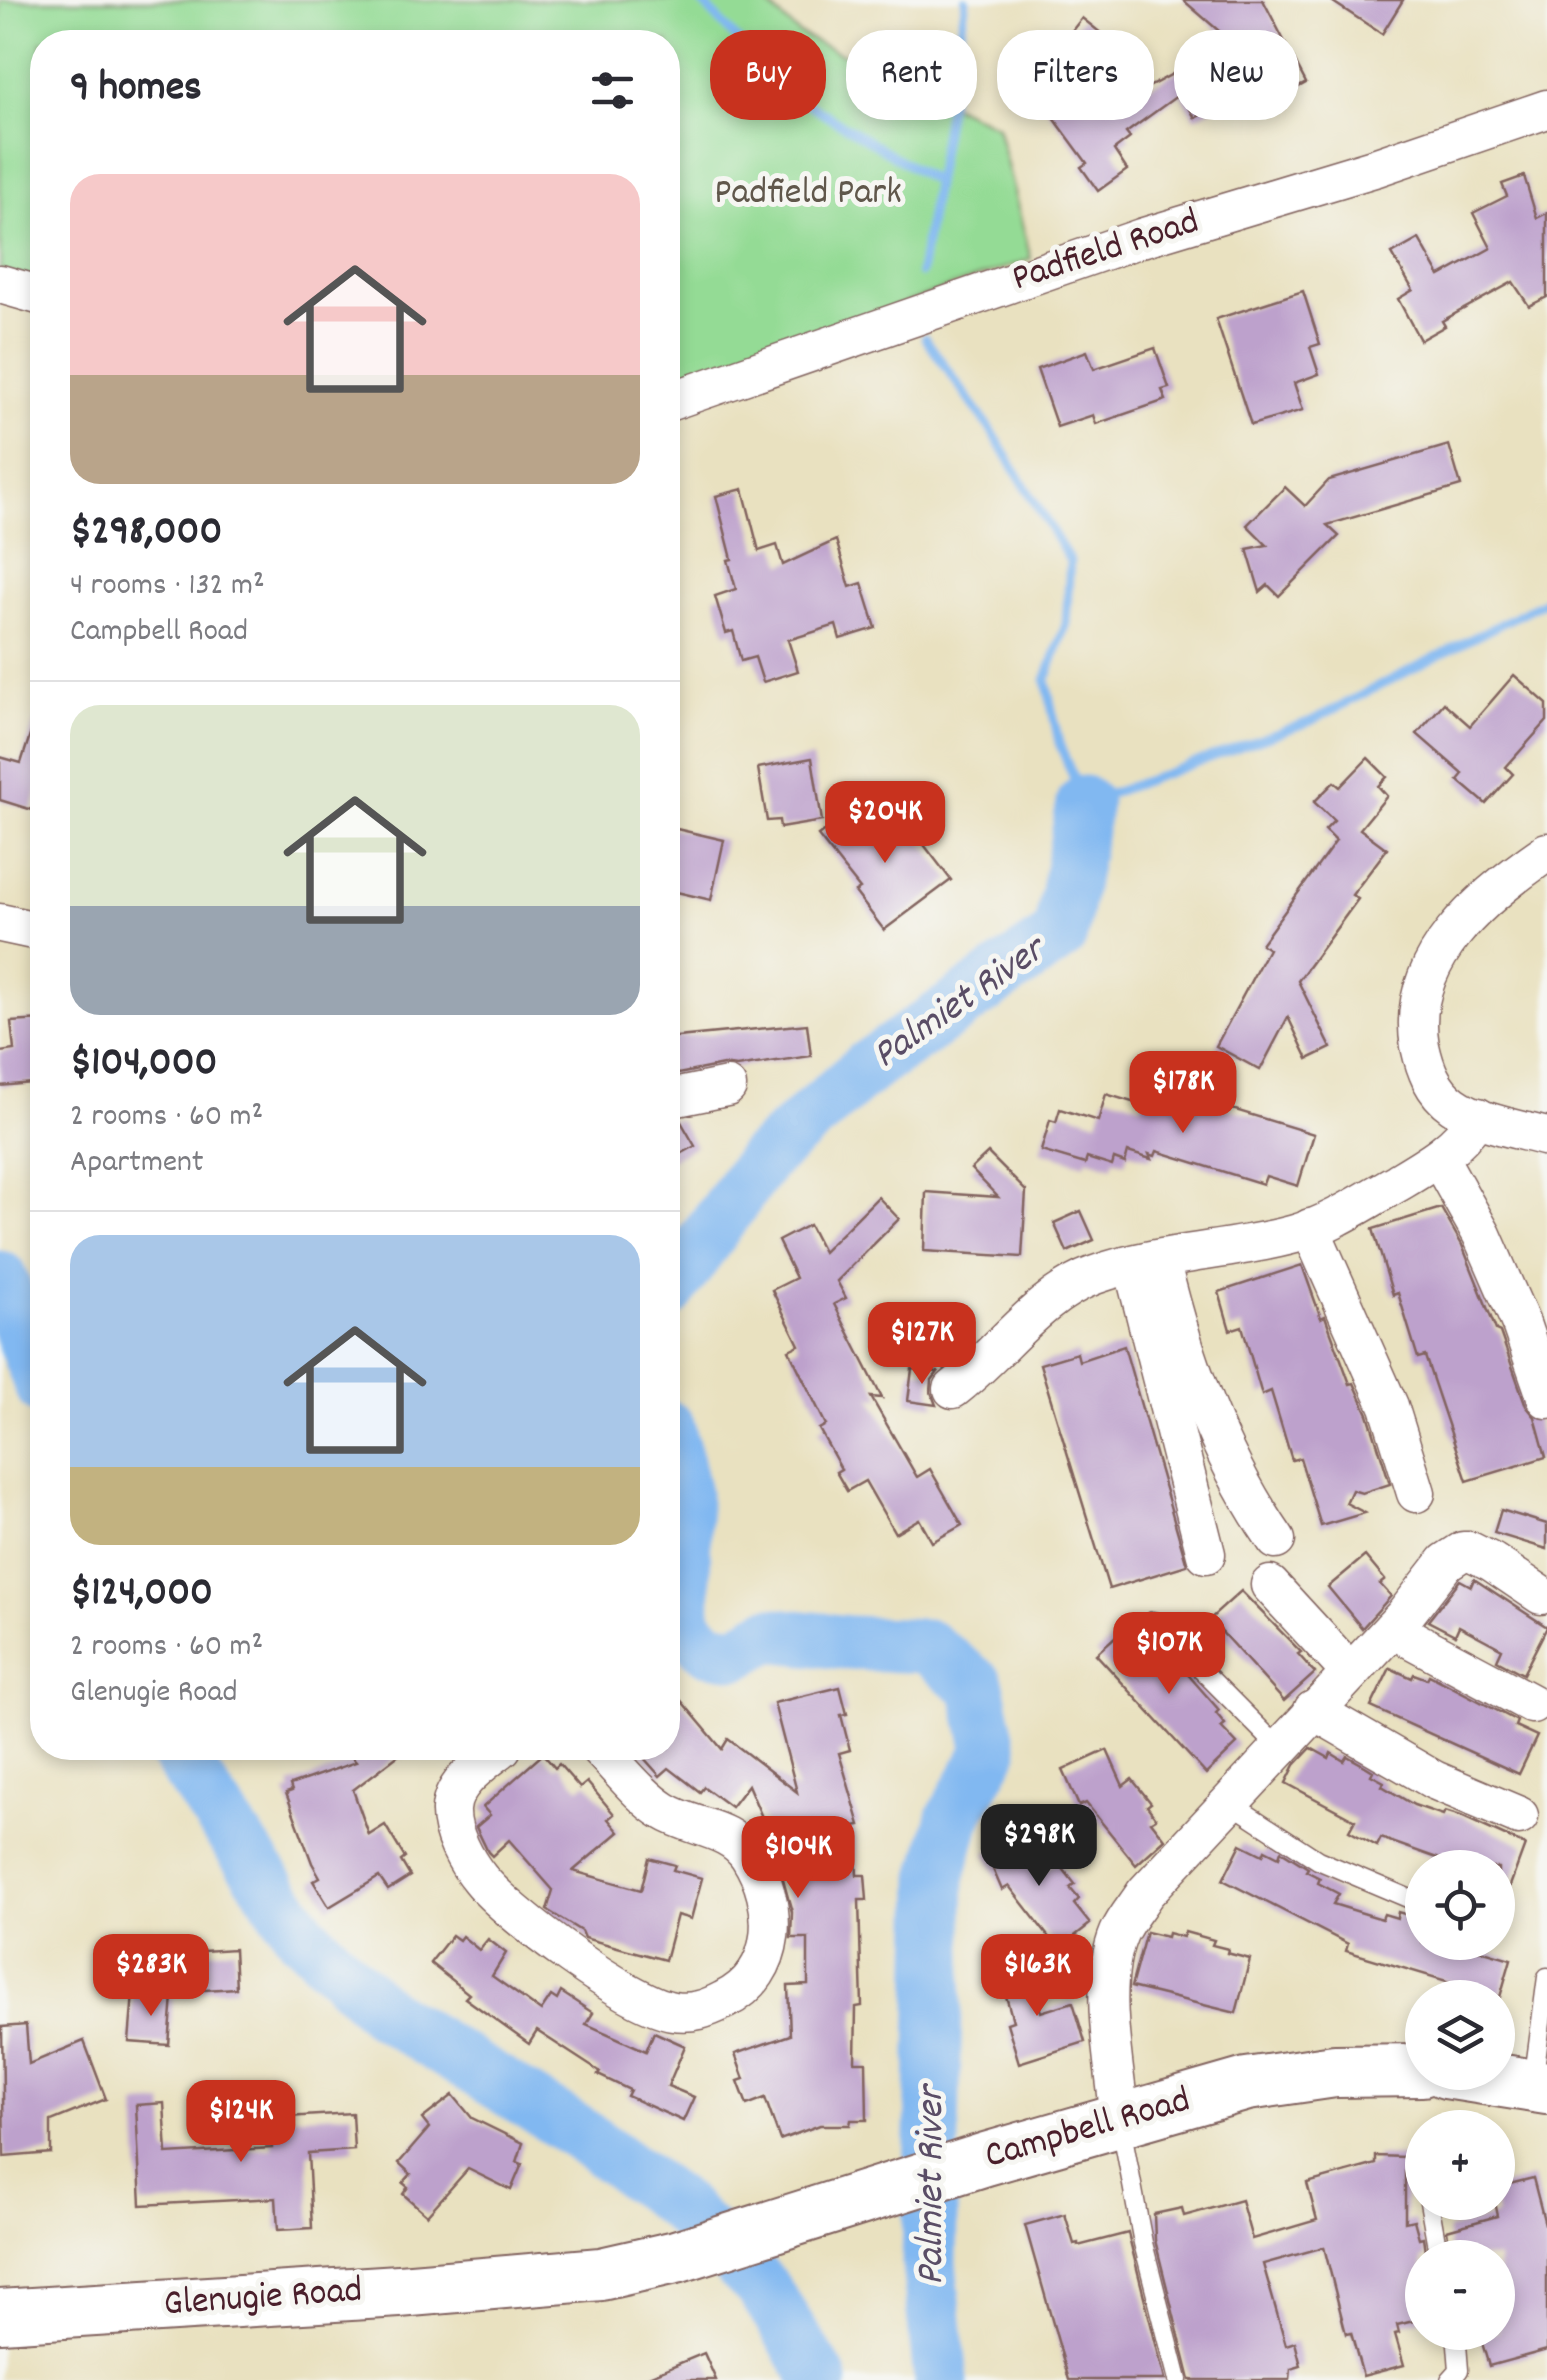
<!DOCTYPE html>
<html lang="en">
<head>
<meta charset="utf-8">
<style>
  body { margin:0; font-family:Dekko,sans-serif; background:#f7f7f7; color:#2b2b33; height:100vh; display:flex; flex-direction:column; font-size:38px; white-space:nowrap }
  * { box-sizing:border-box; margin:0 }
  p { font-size:32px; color:#7c7c81 }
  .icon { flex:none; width:55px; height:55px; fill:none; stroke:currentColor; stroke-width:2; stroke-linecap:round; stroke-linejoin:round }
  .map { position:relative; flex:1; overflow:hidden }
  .side { position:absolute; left:30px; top:30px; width:650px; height:1730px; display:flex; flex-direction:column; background:#fff; border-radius:40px; box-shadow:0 5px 15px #0003 }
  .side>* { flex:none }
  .guide { position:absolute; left:710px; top:30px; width:685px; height:90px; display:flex; gap:20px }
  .fabs { position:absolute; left:1405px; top:1850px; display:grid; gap:20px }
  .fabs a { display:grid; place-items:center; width:110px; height:110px; border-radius:50%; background:#fff; box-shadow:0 5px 15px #0003; font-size:50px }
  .price { position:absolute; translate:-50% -85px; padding:0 22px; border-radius:20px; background:#c8321e; color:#fff; font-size:32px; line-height:65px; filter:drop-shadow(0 2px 5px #0008) }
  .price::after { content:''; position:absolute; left:50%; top:60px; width:30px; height:22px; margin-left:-15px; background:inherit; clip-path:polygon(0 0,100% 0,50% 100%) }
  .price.selected { background:#222; color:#fff }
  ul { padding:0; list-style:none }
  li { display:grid; align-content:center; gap:20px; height:530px; padding:0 40px }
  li+li { border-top:2px solid #e1e1e2 }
  li span { display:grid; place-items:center; height:310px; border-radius:30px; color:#555 }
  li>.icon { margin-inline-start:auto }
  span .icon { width:180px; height:180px; fill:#fffc; stroke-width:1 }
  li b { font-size:42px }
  h2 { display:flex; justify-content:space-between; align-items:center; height:120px; padding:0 40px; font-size:42px }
  .chip { padding:0 35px; border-radius:40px; background:#fff; box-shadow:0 5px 15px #0003; font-size:35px; line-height:90px }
  .chip.selected { background:#c8321e; color:#fff }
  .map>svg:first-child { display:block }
  .green { fill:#94db95; stroke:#6f7d60; stroke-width:2.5 }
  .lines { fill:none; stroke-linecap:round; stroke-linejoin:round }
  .stream { stroke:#81b8f1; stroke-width:9 }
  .river { stroke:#81b8f1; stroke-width:55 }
  .building { fill:#bda1cc }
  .lane-casing { stroke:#82635f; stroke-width:21 }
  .street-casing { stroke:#82635f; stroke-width:41 }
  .secondary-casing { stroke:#82635f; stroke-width:56 }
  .lane { stroke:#fff; stroke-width:18 }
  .street { stroke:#fff; stroke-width:38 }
  .secondary { stroke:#fff; stroke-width:52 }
  .labels { text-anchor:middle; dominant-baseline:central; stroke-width:10; stroke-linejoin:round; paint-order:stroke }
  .park-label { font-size:38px; fill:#60574b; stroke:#f6f6f2 }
  .street-label { font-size:38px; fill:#4a1f2b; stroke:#f6f6f2 }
  .water-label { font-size:40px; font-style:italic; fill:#5a4d66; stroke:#f6f6f2 }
</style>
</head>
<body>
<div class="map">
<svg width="1547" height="2380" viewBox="0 0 1547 2380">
  <rect width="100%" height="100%" fill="#f6f6f2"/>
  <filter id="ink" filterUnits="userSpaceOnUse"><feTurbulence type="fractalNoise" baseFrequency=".01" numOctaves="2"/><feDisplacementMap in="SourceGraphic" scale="20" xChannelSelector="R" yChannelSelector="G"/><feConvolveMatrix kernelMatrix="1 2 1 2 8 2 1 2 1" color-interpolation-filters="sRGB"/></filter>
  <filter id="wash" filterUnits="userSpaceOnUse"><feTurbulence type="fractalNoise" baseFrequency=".0048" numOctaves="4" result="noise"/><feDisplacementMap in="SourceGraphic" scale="40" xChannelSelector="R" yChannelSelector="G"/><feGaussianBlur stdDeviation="2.25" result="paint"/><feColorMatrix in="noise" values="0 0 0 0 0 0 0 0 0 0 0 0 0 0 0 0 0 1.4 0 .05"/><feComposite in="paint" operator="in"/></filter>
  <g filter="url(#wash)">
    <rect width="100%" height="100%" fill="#e9e1c0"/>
    <path class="green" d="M 0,0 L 763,0 L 799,34 L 997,126 L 1031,259 L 668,386 L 668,42 L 42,42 L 42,282 L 0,270 Z"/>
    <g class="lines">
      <g class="stream">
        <path d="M 700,0 L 781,87 L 934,181"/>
        <path d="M 920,273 L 966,0"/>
        <path d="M 925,338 L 993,433 L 1070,561 L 1066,624 L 1046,680 L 1059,743 L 1084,803 L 1311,721 L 1547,600"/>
      </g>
      <g class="river">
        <path d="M 0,1278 L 42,1387"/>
        <path d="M 668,1292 L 762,1160 L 867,1068 L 1060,935 L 1084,803"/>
        <path d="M 668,1428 L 683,1493 L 684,1627 L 710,1648 L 737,1652 L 769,1634 L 850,1643 L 926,1646 L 977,1686 L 991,1751 L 954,1817 L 938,1878 L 929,2263 L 941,2380"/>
        <path d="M 173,1748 L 302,1934 L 383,2012 L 577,2132 L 675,2203 L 762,2287 L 821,2380"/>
      </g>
    </g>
    <g id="blocks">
      <g class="building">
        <path d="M 1183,0 L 1263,0 L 1306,83 L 1284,95 L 1276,80 L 1255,91 L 1252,87 L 1195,118 L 1181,93 L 1126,133 L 1130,138 L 1114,150 L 1127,170 L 1098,191 L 1081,167 L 1087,163 L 1040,99 L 1090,64 L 1063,42 L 1082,18 L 1122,50 L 1112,63 L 1134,95 L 1216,50 L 1213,44 L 1226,37 Z"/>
        <path d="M 1330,0 L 1403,0 L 1382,34 Z"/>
        <path d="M 1524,176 L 1537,218 L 1547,213 L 1547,297 L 1529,306 L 1513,282 L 1442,321 L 1445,326 L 1420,340 L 1398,299 L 1413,290 L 1392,254 L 1419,239 L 1440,276 L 1491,248 L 1473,213 L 1507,196 L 1502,184 Z"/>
        <path d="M 1303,291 L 1320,344 L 1310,347 L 1319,374 L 1294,383 L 1303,410 L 1251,425 L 1216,319 Z"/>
        <path d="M 1155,348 L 1169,388 L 1162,390 L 1166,400 L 1096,424 L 1093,415 L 1057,427 L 1037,369 L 1087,351 L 1094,369 Z"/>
        <path d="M 1449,445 L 1461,486 L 1327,525 L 1339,536 L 1279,596 L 1268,585 L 1260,592 L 1247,549 L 1267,545 L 1247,525 L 1285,487 L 1305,506 L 1329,480 Z"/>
        <path d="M 743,489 L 759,551 L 777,545 L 783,565 L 836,540 L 850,587 L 862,583 L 876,628 L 840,639 L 836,625 L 788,640 L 798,671 L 763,682 L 755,657 L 741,661 L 733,631 L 726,633 L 715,596 L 736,589 L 728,560 L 732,559 L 716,496 Z"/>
        <path d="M 1514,675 L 1547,704 L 1547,721 L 1506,767 L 1513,774 L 1486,804 L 1458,780 L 1463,774 L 1417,734 L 1444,703 L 1470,726 Z"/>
        <path d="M 37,714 L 42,714 L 42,774 L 32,810 L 0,800 L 0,757 L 21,763 Z"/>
        <path d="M 812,758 L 822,821 L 780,828 L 779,820 L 767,821 L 758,768 Z"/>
        <path d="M 1368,758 L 1387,777 L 1378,786 L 1387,796 L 1360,829 L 1387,849 L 1352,895 L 1358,899 L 1298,981 L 1331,1048 L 1308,1059 L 1288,1017 L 1260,1070 L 1216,1046 L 1268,949 L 1261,944 L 1336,841 L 1325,830 L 1334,821 L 1314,802 L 1334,782 L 1340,787 Z"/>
        <path d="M 857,806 L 881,838 L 905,820 L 951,880 L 884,930 L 855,892 L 860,889 L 818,836 Z"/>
        <path d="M 668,827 L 724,840 L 711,900 L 668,890 Z"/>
        <path d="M 42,1020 L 42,1082 L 0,1086 L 0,1052 L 14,1050 L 11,1022 Z"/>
        <path d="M 807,1024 L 811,1056 L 736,1067 L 723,1065 L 668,1076 L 668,1038 Z"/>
        <path d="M 1188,1086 L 1225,1097 L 1222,1106 L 1314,1134 L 1298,1186 L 1266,1176 L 1263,1184 L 1157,1151 L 1155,1156 L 1149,1154 L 1151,1159 L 1128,1152 L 1125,1163 L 1114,1159 L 1112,1166 L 1087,1158 L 1085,1164 L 1041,1151 L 1050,1120 L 1056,1122 L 1060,1109 L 1098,1121 L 1106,1094 L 1142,1105 L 1147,1089 L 1184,1100 Z"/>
        <path d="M 680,1120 L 695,1146 L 668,1161 L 668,1121 Z"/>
        <path d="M 988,1153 L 1026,1191 L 1022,1257 L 924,1251 L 926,1192 L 998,1197 L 971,1169 Z"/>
        <path d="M 878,1197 L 899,1219 L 837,1281 L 846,1298 L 834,1304 L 882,1398 L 871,1397 L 917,1477 L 930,1469 L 962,1525 L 932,1542 L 919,1519 L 895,1533 L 865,1481 L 847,1491 L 836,1472 L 841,1469 L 819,1429 L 826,1425 L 789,1350 L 799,1345 L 772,1290 L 796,1278 L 778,1241 L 809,1225 L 823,1252 Z"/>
        <path d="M 1441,1208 L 1462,1245 L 1496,1330 L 1500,1332 L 1526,1406 L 1535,1417 L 1546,1457 L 1467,1481 L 1425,1356 L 1418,1358 L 1398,1293 L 1393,1295 L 1373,1229 Z"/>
        <path d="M 1081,1211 L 1094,1240 L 1067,1252 L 1054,1223 Z"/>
        <path d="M 1302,1265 L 1321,1318 L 1325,1316 L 1350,1384 L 1354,1383 L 1368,1414 L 1390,1484 L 1362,1493 L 1352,1490 L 1346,1503 L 1365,1513 L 1321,1526 L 1300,1458 L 1292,1460 L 1271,1391 L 1262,1395 L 1242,1326 L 1230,1330 L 1219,1292 Z"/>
        <path d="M 1124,1346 L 1187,1565 L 1109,1589 L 1040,1364 L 1077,1353 L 1079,1361 Z"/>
        <path d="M 912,1369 L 938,1372 L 932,1380 L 931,1392 L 936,1405 L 908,1401 Z"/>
        <path d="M 1501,1510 L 1547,1524 L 1547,1549 L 1494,1533 Z"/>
        <path d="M 1365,1556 L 1385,1580 L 1380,1584 L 1391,1596 L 1362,1628 L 1328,1587 Z"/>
        <path d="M 1474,1579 L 1547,1627 L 1523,1674 L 1497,1660 L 1502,1649 L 1459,1626 L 1455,1635 L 1428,1621 L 1460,1580 L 1471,1586 Z"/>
        <path d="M 1241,1591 L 1301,1652 L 1298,1654 L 1315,1673 L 1284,1701 L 1210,1619 Z"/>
        <path d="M 1128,1625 L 1145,1643 L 1148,1640 L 1158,1651 L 1162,1648 L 1184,1670 L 1219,1710 L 1216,1713 L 1225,1724 L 1221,1727 L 1237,1744 L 1206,1774 L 1096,1654 Z"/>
        <path d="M 1390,1668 L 1412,1678 L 1414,1674 L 1427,1679 L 1429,1675 L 1517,1721 L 1515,1726 L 1537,1736 L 1519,1774 L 1371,1707 Z"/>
        <path d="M 668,1685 L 722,1749 L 728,1739 L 797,1792 L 774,1703 L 840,1687 L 847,1714 L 841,1715 L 850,1750 L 839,1753 L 860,1825 L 854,1826 L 857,1875 L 865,1875 L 867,1900 L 859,1900 L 862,2006 L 856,2007 L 855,2062 L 866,2062 L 867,2120 L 851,2120 L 850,2125 L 820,2125 L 780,2140 L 765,2098 L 747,2105 L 738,2081 L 744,2079 L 735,2054 L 790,2035 L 788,1986 L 808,1985 L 808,1938 L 791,1938 L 792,1912 L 778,1862 L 781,1861 L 748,1785 L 731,1807 L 704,1787 L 700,1792 L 669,1768 L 660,1776 L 635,1748 L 668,1748 Z"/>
        <path d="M 344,1748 L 408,1748 L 353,1790 L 369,1835 L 385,1825 L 405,1858 L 401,1861 L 410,1876 L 388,1890 L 379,1877 L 329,1907 L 313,1881 L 320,1877 L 312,1863 L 286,1793 L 292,1791 L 290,1785 L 356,1762 Z"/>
        <path d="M 1311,1748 L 1329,1758 L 1331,1753 L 1344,1761 L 1347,1756 L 1365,1766 L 1373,1771 L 1371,1775 L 1384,1782 L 1382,1786 L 1414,1805 L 1443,1815 L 1445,1811 L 1461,1816 L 1525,1845 L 1500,1913 L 1498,1912 L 1498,1868 L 1465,1868 L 1381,1838 L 1377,1846 L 1349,1831 L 1355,1820 L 1286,1783 L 1295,1765 Z"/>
        <path d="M 1107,1750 L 1123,1786 L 1132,1779 L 1151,1803 L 1147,1806 L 1156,1818 L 1151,1821 L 1165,1839 L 1136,1865 L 1086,1803 L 1079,1806 L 1063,1770 Z"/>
        <path d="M 543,1754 L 555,1768 L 559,1764 L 580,1788 L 587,1782 L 614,1814 L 608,1819 L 619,1832 L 573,1871 L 641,1890 L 649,1858 L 675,1865 L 673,1870 L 702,1878 L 691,1919 L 677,1915 L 665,1960 L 584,1938 L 581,1931 L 547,1910 L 553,1890 L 509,1840 L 492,1856 L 488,1852 L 476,1827 L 490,1815 L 483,1807 Z"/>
        <path d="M 1030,1833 L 1046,1870 L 1057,1861 L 1075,1884 L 1070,1888 L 1079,1899 L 1074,1904 L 1090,1924 L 1058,1949 L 1009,1886 L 1002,1890 L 986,1853 Z"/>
        <path d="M 1241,1844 L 1263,1855 L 1265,1850 L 1279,1857 L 1281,1851 L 1308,1868 L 1306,1871 L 1320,1878 L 1318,1883 L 1339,1894 L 1333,1904 L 1382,1919 L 1384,1914 L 1397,1918 L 1398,1912 L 1422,1919 L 1422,1942 L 1483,1942 L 1480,1950 L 1511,1959 L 1500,1997 L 1346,1951 L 1348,1944 L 1223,1880 Z"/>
        <path d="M 1146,1932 L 1167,1937 L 1168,1933 L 1183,1937 L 1185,1932 L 1214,1940 L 1212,1945 L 1228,1949 L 1227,1953 L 1250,1959 L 1236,2013 L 1131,1987 Z"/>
        <path d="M 452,1935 L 459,1940 L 462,1936 L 479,1950 L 488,1939 L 506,1953 L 492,1976 L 541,2011 L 551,1996 L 557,2000 L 561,1992 L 593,2013 L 586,2024 L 646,2051 L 654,2032 L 685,2046 L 668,2086 L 694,2097 L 683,2121 L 627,2096 L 630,2090 L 598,2075 L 600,2072 L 537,2031 L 529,2044 L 465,1998 L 469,1994 L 430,1963 Z"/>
        <path d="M 234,1949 L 236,1988 L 189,1991 L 187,1952 Z"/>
        <path d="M 1026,1963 L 1041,2012 L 1073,2002 L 1085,2042 L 1019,2063 L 1007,2023 L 1013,2021 L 999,1971 Z"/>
        <path d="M 133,1993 L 173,1997 L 169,2045 L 129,2042 Z"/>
        <path d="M 26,2025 L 29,2064 L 84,2041 L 106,2099 L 51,2121 L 51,2153 L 4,2157 L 2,2027 Z"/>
        <path d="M 453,2095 L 472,2118 L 523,2143 L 517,2162 L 522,2164 L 511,2190 L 468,2169 L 427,2215 L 403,2194 L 408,2187 L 403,2183 L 411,2174 L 399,2163 L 429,2128 L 422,2119 Z"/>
        <path d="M 164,2103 L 167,2154 L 272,2148 L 270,2118 L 352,2113 L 354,2150 L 308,2153 L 312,2228 L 278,2230 L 276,2198 L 141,2205 L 136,2105 Z"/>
        <path d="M 1376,2156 L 1405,2157 L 1405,2222 L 1414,2220 L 1419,2238 L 1423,2237 L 1426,2258 L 1422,2258 L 1422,2319 L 1397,2325 L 1399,2333 L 1395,2334 L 1404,2365 L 1363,2376 L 1351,2333 L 1346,2334 L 1324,2247 L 1263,2264 L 1286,2345 L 1295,2342 L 1301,2366 L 1291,2369 L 1290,2380 L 1190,2380 L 1155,2240 L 1154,2214 L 1182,2208 L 1184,2216 L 1241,2200 L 1252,2239 L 1317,2220 L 1307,2183 L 1376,2164 Z"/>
        <path d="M 1533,2178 L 1547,2232 L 1547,2350 L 1489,2366 L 1479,2333 L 1498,2332 L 1498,2258 L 1451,2258 L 1447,2230 L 1497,2216 L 1494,2202 L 1498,2202 L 1498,2187 Z"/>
        <path d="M 1065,2214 L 1074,2244 L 1078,2243 L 1078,2246 L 1128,2233 L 1165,2380 L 1069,2380 L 1025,2225 Z"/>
        <path d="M 704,2353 L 716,2380 L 639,2380 Z"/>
      </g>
    </g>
  </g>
  <g filter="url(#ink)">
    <use href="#blocks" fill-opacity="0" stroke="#82635f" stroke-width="2.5"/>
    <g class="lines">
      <g class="lane-casing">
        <g id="lane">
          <path d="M 1153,1621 L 1279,1748"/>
          <path d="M 1229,1802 L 1318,1860 L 1422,1904"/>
          <path d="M 1533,2083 L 1547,1977"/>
          <path d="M 1121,2126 L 1143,2243 L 1178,2380"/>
          <path d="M 1429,2202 L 1439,2258"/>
          <path d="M 1450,2380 L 1459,2370 L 1456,2332"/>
        </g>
      </g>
      <g class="street-casing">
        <g id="street">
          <path d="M 0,284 L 42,296"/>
          <path d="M 668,402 L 1141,238 L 1377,167 L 1547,109"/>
          <path d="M 1547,852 C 1484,895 1404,959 1420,1046 C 1425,1069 1433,1091 1453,1105 C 1478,1123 1518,1129 1547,1137"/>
          <path d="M 0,923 L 42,932"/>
          <path d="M 668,1099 L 727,1087"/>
          <path d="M 1439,1158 L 1482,1235 L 1521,1324 L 1547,1399"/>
          <path d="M 1310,1228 L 1389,1406 L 1416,1493"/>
          <path d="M 1160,1259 C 1184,1358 1217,1455 1276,1540"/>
          <path d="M 1133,1266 L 1206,1554"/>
          <path d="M 953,1389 C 1001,1353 1037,1296 1095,1275 C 1159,1252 1230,1252 1295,1234 C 1331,1224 1365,1201 1397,1183 C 1432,1162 1454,1150 1478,1117"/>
          <path d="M 1270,1585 L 1350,1672"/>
          <path d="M 1392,1629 L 1532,1704"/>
          <path d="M 1313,1710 L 1434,1780 L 1519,1816"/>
          <path d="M 502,1748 C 483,1763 452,1783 451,1810 C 450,1833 466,1862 480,1879 C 509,1915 629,2004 673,2011 C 692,2014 707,2009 724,2000 C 780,1973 780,1904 749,1856 C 730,1827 691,1828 664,1811 C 640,1796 619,1768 599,1748"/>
          <path d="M 1120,2121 C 1115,2065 1097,1985 1119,1933 C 1125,1919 1137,1906 1145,1893 L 1404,1616 L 1446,1562 L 1463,1551 L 1470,1551 L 1492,1562 L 1541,1595"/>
        </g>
      </g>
      <g class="secondary-casing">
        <g id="secondary">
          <path d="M 1446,2072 L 1547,2088"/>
          <path d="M 0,2316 L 399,2291 L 601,2274 L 676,2257 L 986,2159 L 1247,2084 L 1335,2071 L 1422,2070"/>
        </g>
      </g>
      <use href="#lane" class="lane"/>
      <use href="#street" class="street"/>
      <use href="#secondary" class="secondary"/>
    </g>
  </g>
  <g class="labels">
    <g class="park-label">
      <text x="808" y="194">Padfield Park</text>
    </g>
    <g class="street-label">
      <text transform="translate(1106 252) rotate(-18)">Padfield Road</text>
      <text transform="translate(1088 2130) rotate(-16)">Campbell Road</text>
      <text transform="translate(263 2299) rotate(-4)">Glenugie Road</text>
    </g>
    <g class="water-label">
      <text transform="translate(960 1005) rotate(-35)">Palmiet River</text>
      <text transform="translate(933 2186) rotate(-90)">Palmiet River</text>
    </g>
  </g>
</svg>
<div class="fabs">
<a><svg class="icon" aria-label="locate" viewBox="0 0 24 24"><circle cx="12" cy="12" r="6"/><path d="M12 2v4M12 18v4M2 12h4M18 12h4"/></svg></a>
<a><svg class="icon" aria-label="layers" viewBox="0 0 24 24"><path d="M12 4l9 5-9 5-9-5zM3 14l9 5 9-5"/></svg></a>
<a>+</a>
<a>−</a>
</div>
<b class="price" style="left:885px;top:866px">$204K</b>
<b class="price" style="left:1183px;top:1136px">$178K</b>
<b class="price" style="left:922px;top:1387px">$127K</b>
<b class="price" style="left:1169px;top:1697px">$107K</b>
<b class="price selected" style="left:1039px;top:1889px">$298K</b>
<b class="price" style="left:798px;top:1901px">$104K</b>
<b class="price" style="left:151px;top:2019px">$283K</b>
<b class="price" style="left:1037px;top:2019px">$163K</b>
<b class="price" style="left:241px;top:2165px">$124K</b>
<div class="guide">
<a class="chip selected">Buy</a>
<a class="chip">Rent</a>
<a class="chip">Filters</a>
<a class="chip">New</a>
</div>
<section class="side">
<h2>9 homes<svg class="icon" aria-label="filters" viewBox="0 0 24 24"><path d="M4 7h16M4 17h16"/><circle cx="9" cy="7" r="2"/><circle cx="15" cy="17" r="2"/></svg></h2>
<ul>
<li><span style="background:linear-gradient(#f6c9c9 65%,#b9a48a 0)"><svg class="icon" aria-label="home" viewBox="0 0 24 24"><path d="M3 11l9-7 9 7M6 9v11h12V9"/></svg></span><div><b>$298,000</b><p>4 rooms · 132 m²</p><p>Campbell Road</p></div></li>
<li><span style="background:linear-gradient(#dfe7d0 65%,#9aa5b1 0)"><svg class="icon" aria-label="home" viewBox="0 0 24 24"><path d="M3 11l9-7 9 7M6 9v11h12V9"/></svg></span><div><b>$104,000</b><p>2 rooms · 60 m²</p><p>Apartment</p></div></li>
<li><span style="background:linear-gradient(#a9c7e8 75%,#c2b280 0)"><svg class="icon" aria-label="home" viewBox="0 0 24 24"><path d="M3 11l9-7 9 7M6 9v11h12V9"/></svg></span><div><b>$124,000</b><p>2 rooms · 60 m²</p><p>Glenugie Road</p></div></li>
</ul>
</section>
</div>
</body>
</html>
